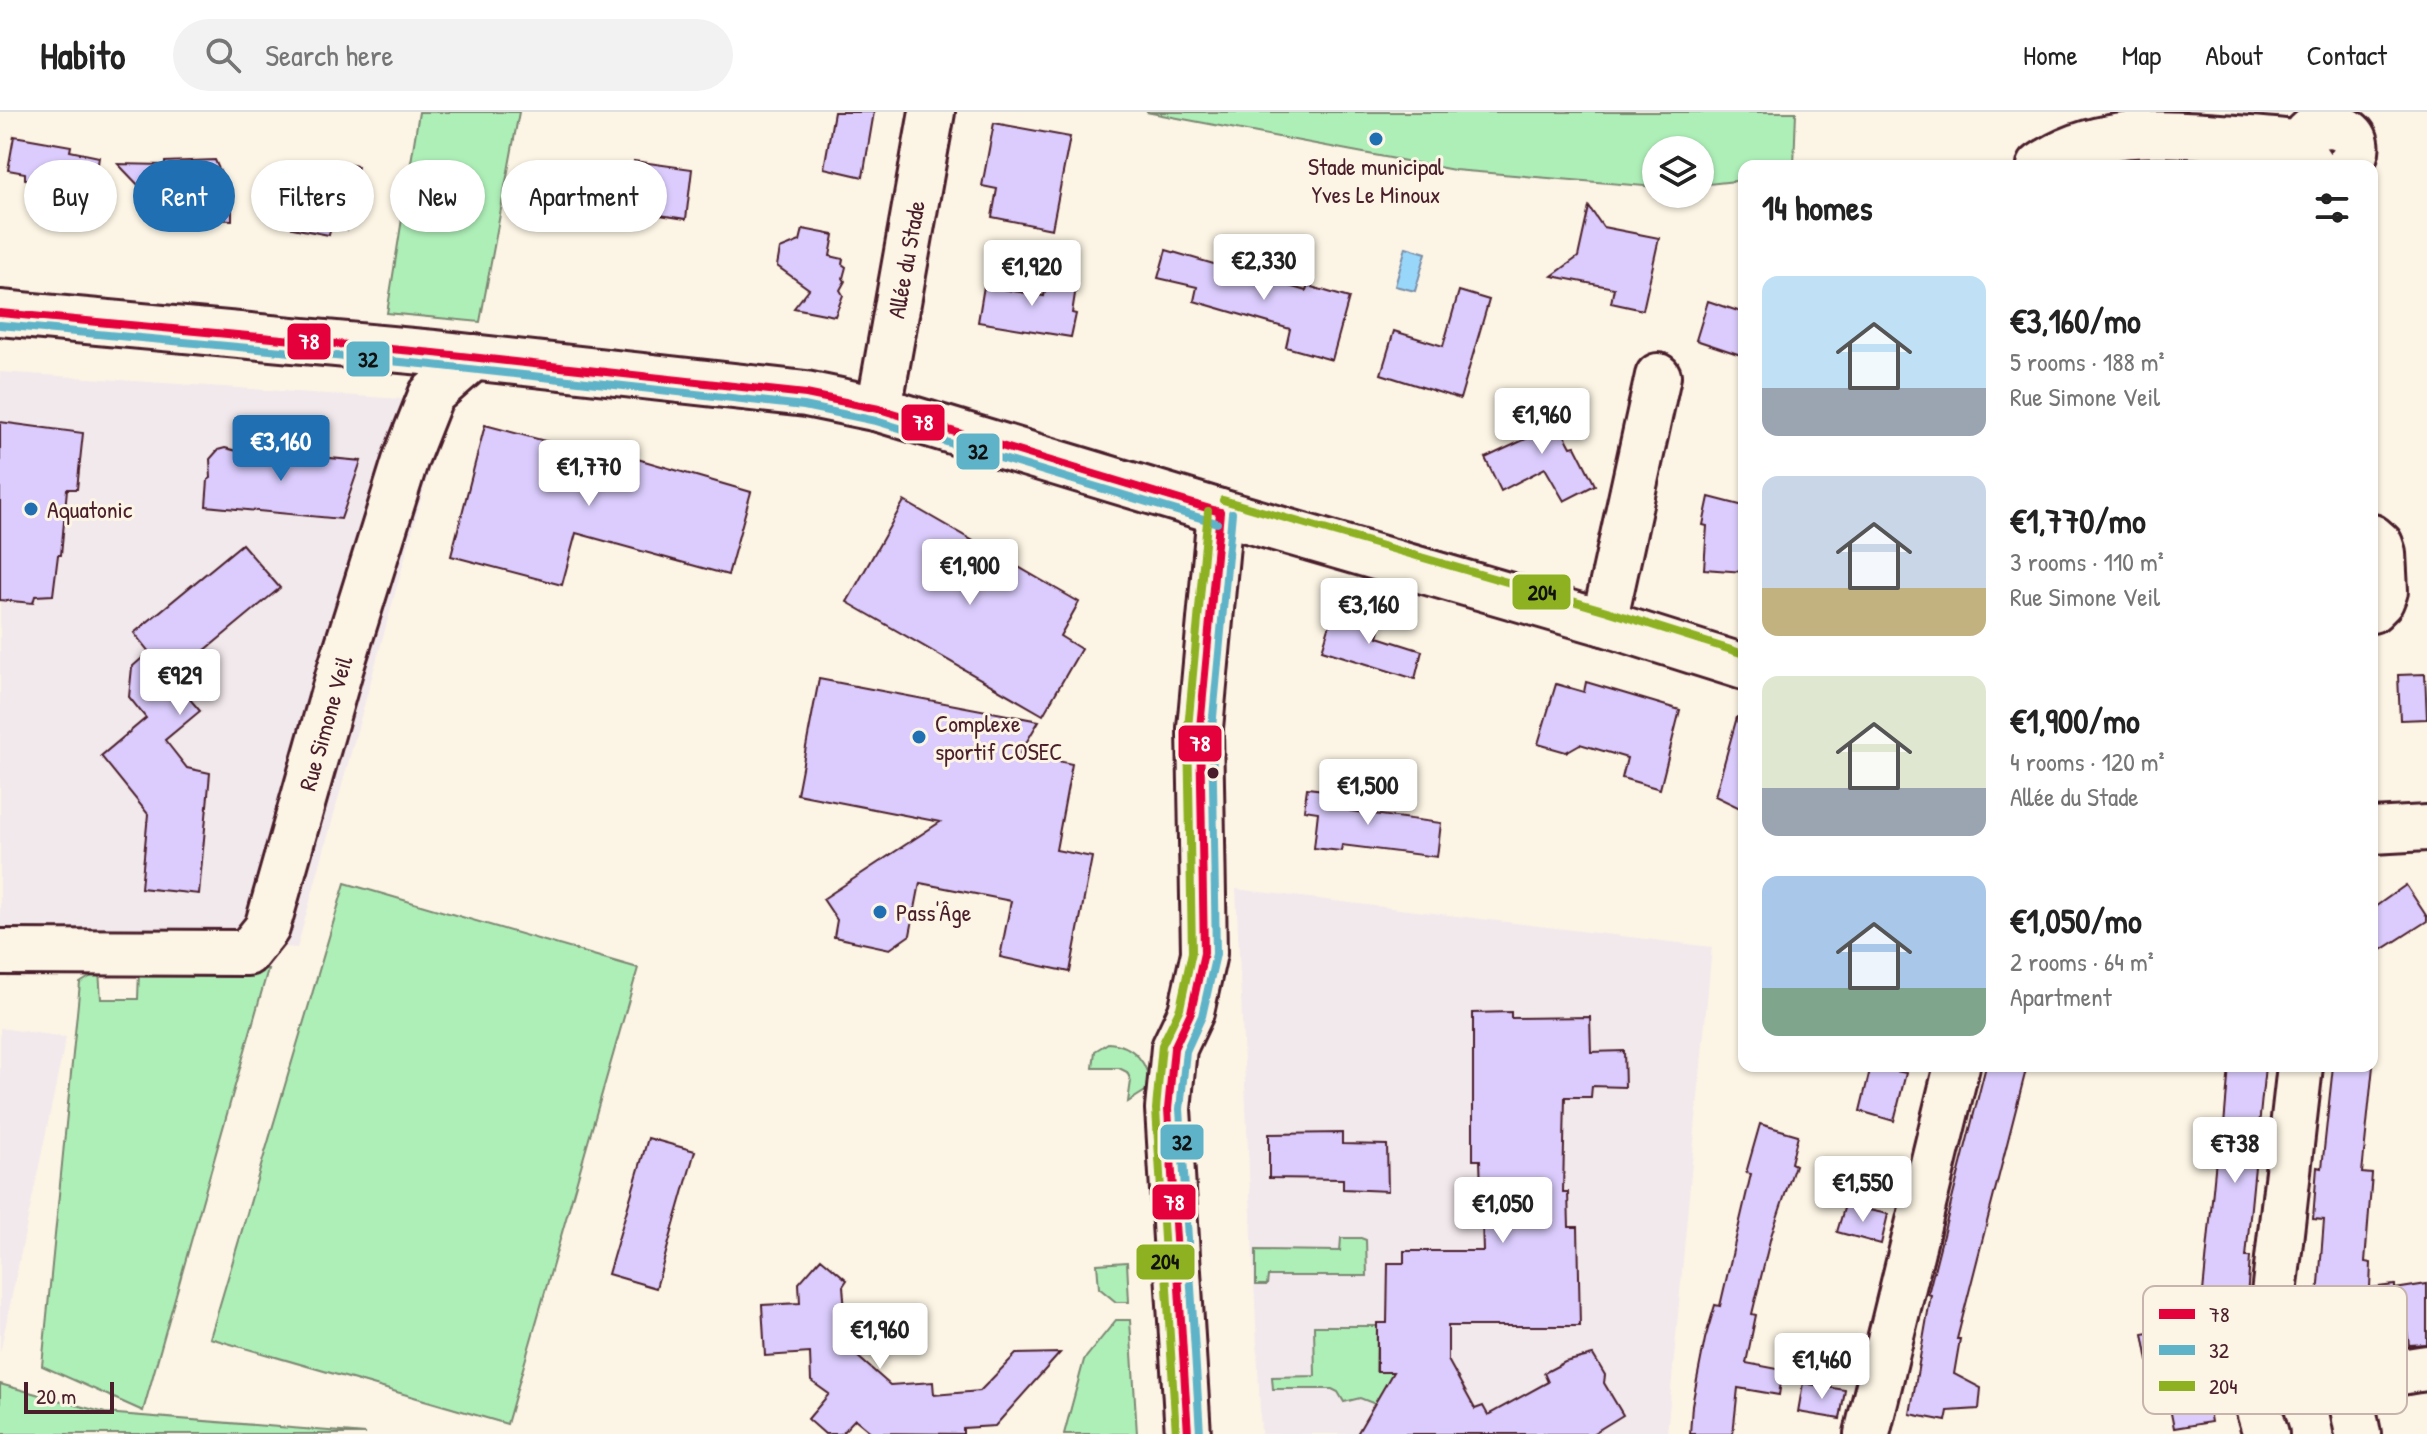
<!DOCTYPE html>
<html lang="en">
<head>
<meta charset="utf-8">
<style>
  body { margin:0; font-family:"Patrick Hand",sans-serif; background:#f2f2f2; color:#222; height:100vh; display:flex; flex-direction:column; font-size:30px; white-space:nowrap }
  * { box-sizing:border-box; margin:0 }
  p { font-size:26px; color:#767676 }
  .icon { flex:none; width:44px; height:44px; fill:none; stroke:currentColor; stroke-width:2; stroke-linecap:round; stroke-linejoin:round }
  .map { position:relative; flex:1; overflow:hidden }
  .sheet { position:absolute; left:1738px; top:48px; width:640px; height:912px; display:flex; flex-direction:column; background:#fff; border-radius:16px; box-shadow:0 2px 6px #0004 }
  .sheet>* { flex:none }
  .top-card { position:absolute; left:24px; top:48px; width:760px; height:72px; display:flex; gap:16px }
  .buttons { position:absolute; left:1642px; top:24px; display:grid; gap:16px }
  .buttons a { display:grid; place-items:center; width:72px; height:72px; border-radius:50%; background:#fff; box-shadow:0 2px 6px #0004; font-size:40px }
  .scale { position:absolute; left:24px; bottom:20px; width:90px; box-sizing:border-box; padding-left:8px; border:4px solid #4a1f2b; border-top:0; font-size:22px; line-height:28px; white-space:nowrap; color:#4a1f2b; -webkit-text-stroke:6px #fcf5e5; paint-order:stroke }
  .price { position:absolute; translate:-50% -68px; padding:0 18px; border-radius:8px; background:#fff; color:#222; font-size:26px; line-height:52px; filter:drop-shadow(0 2px 4px #0008) }
  .price::after { content:''; position:absolute; left:50%; top:48px; width:24px; height:18px; margin-left:-12px; background:inherit; clip-path:polygon(0 0,100% 0,50% 100%) }
  .price.current { background:#1f6fb2; color:#fff }
  ul { padding:0; list-style:none }
  li { display:flex; align-items:center; gap:24px; height:200px; padding:0 24px }
  li span { display:grid; place-items:center; flex:none; width:224px; height:160px; border-radius:16px; color:#555 }
  li>.icon { margin-inline-start:auto }
  span .icon { width:96px; height:96px; fill:#fffc; stroke-width:1 }
  li b { font-size:34px }
  h2 { display:flex; justify-content:space-between; align-items:center; height:96px; padding:0 24px; font-size:34px }
  .tag { padding:0 28px; border-radius:36px; background:#fff; box-shadow:0 2px 6px #0004; font-size:28px; line-height:72px }
  .tag.current { background:#1f6fb2; color:#fff }
  header { display:flex; align-items:center; gap:48px; box-sizing:border-box; height:112px; padding:0 40px; background:#fff; border-bottom:2px solid #e0e0e0 }
  header strong { font-size:38px }
  nav { display:flex; gap:44px; margin-inline-start:auto; font-size:28px }
  .search { width:560px; height:72px; background:#f2f2f2; display:flex; align-items:center; gap:20px; box-sizing:border-box; padding:0 28px; border-radius:44px; color:#767676; font-size:30px }
  .map>svg:first-child { display:block }
  .built { fill:#f2e9ec }
  .green { fill:#aeefb8; stroke:#7c8772; stroke-width:2 }
  .water { fill:#99d7fa; stroke:#798da7; stroke-width:2 }
  .building { fill:#dbccfd; stroke:#4a1f2b; stroke-width:2 }
  .lines { fill:none; stroke-linecap:round; stroke-linejoin:round }
  .minor-casing { stroke:#4a1f2b; stroke-width:50 }
  .minor { stroke:#fcf5e5; stroke-width:44 }
  .bus-1-casing { stroke:#fcf5e5; stroke-width:14 }
  .bus-2-casing { stroke:#fcf5e5; stroke-width:14 }
  .bus-3-casing { stroke:#fcf5e5; stroke-width:14 }
  .bus-1 { stroke:#e4003a; stroke-width:8 }
  .bus-2 { stroke:#5fb3c8; stroke-width:8 }
  .bus-3 { stroke:#8db120; stroke-width:8 }
  .poi-dot { fill:#1f6fb2; stroke:#fcf5e5; stroke-width:3 }
  .bus-dot { fill:#4a1f2b; stroke:#fcf5e5; stroke-width:3 }
  .labels { text-anchor:middle; dominant-baseline:central; stroke-width:6; stroke-linejoin:round; paint-order:stroke }
  .poi-label { font-size:24px; fill:#4a1f2b; stroke:#fcf5e5; text-anchor:start }
  .street-label { font-size:24px; fill:#4a1f2b; stroke:#fcf5e5 }
  .key { fill:#fcf5e5; stroke:#c7b5ad; stroke-width:2 }
  .key-label { font-size:22px; fill:#4a1f2b }
  .line-badge { stroke:#fcf5e5; stroke-width:3 }
  .badge-label { font-size:22px; text-anchor:middle; font-weight:bold; fill:#fff }
  .pale-badge-label { font-size:22px; text-anchor:middle; font-weight:bold; fill:#111 }
</style>
</head>
<body>
<header>
<strong>Habito</strong>
<div class="search"><svg class="icon" aria-label="search" viewBox="0 0 24 24"><circle cx="10" cy="10" r="6"/><path d="M15 15l6 6"/></svg>Search here</div>
<nav><a>Home</a><a>Map</a><a>About</a><a>Contact</a></nav>
</header>
<div class="map">
<svg width="2427" height="1322" viewBox="0 0 2427 1322">
  <rect width="100%" height="100%" fill="#fcf5e5"/>
  <filter id="ink" filterUnits="userSpaceOnUse"><feTurbulence type="fractalNoise" baseFrequency=".0125" numOctaves="2"/><feDisplacementMap in="SourceGraphic" scale="16" xChannelSelector="R" yChannelSelector="G"/><feConvolveMatrix kernelMatrix="1 2 1 2 8 2 1 2 1" color-interpolation-filters="sRGB"/></filter>
  <g filter="url(#ink)">
    <g class="built">
      <path d="M 0,260 L 448,290 L 297,836 L 0,816 Z"/>
      <path d="M 1236,777 L 1712,835 L 1667,1322 L 1261,1322 Z"/>
      <path d="M 0,916 L 66,925 L 0,1241 Z"/>
    </g>
    <g class="green">
      <path d="M 419,0 L 519,0 L 480,210 L 387,201 Z"/>
      <path d="M 1146,0 L 1796,0 L 1794,54 L 1744,54 L 1744,68 L 1700,73 L 1700,38 L 1656,38 L 1656,75 L 1454,58 Z"/>
      <path d="M 345,771 L 638,856 L 507,1312 L 210,1226 Z"/>
      <path d="M 268,857 L 143,1299 L 42,1254 L 80,871 L 99,859 L 101,887 L 138,887 L 139,859 Z"/>
      <path d="M 1108,931 C 1134,932 1149,952 1150,976 L 1128,990 L 1131,969 L 1127,960 L 1119,956 L 1093,956 L 1095,939 Z"/>
      <path d="M 1341,1126 L 1361,1126 L 1366,1128 L 1367,1164 L 1268,1164 L 1267,1173 L 1256,1173 L 1256,1138 L 1340,1139 Z"/>
      <path d="M 1127,1150 L 1129,1190 L 1116,1190 L 1099,1176 L 1097,1152 Z"/>
      <path d="M 1116,1208 L 1130,1208 L 1137,1322 L 1064,1322 L 1084,1248 Z"/>
      <path d="M 1314,1214 L 1377,1214 L 1376,1259 L 1404,1260 L 1383,1295 L 1360,1286 L 1344,1290 L 1338,1280 L 1332,1277 L 1273,1277 L 1272,1265 L 1315,1264 Z"/>
      <path d="M 0,1272 L 105,1301 L 366,1322 L 0,1322 Z"/>
    </g>
    <path class="water" d="M 1406,135 L 1426,141 L 1415,179 L 1395,174 Z"/>
    <g class="building">
      <path d="M 834,0 L 874,0 L 863,65 L 824,56 Z"/>
      <path d="M 994,11 L 1070,25 L 1052,117 L 992,105 L 997,77 L 982,74 Z"/>
      <path d="M 14,24 L 71,34 L 70,39 L 99,45 L 95,72 L 83,69 L 81,83 L 59,80 L 54,73 L 25,67 L 25,61 L 8,58 Z"/>
      <path d="M 215,48 L 232,87 L 232,108 L 201,107 L 167,78 L 167,102 L 142,99 L 142,77 L 118,52 L 165,53 L 165,50 Z"/>
      <path d="M 634,49 L 692,57 L 686,107 L 627,98 Z"/>
      <path d="M 334,50 L 358,54 L 347,118 L 331,115 L 329,123 L 292,116 L 293,109 L 275,107 L 284,62 L 329,68 Z"/>
      <path d="M 1589,95 L 1603,115 L 1659,126 L 1643,198 L 1611,191 L 1614,176 L 1552,164 L 1578,145 Z"/>
      <path d="M 803,117 L 834,123 L 830,144 L 843,147 L 842,152 L 846,155 L 843,166 L 845,169 L 840,178 L 843,183 L 835,204 L 794,196 L 809,177 L 777,154 L 780,137 L 800,129 Z"/>
      <path d="M 1166,138 L 1306,179 L 1308,174 L 1349,186 L 1332,248 L 1286,235 L 1290,217 L 1194,189 L 1197,175 L 1158,166 Z"/>
      <path d="M 1048,164 L 1077,169 L 1072,201 L 1076,202 L 1071,225 L 978,210 L 984,174 L 1044,184 Z"/>
      <path d="M 1459,179 L 1489,188 L 1460,287 L 1381,262 L 1394,219 L 1443,234 Z"/>
      <path d="M 1708,189 L 1744,201 L 1744,244 L 1696,228 Z"/>
      <path d="M 1547,290 L 1571,335 L 1575,334 L 1595,373 L 1564,389 L 1545,356 L 1501,379 L 1485,346 L 1530,325 L 1519,302 Z"/>
      <path d="M 0,310 L 83,321 L 77,377 L 67,377 L 61,443 L 58,443 L 53,483 L 35,484 L 33,491 L 0,488 Z"/>
      <path d="M 485,313 L 609,346 L 610,339 L 751,380 L 728,463 L 576,421 L 562,473 L 451,444 Z"/>
      <path d="M 225,336 L 241,340 L 244,338 L 361,349 L 341,407 L 206,394 L 208,368 L 211,366 L 210,347 L 218,338 Z"/>
      <path d="M 1709,385 L 1744,394 L 1744,460 L 1704,457 L 1707,414 L 1703,413 Z"/>
      <path d="M 904,389 L 1079,490 L 1060,524 L 1081,537 L 1043,603 L 847,490 Z"/>
      <path d="M 242,432 L 280,476 L 186,554 L 200,576 L 188,585 L 200,599 L 165,628 L 187,656 L 210,661 L 199,782 L 141,776 L 148,702 L 101,644 L 146,606 L 129,585 L 132,555 L 149,540 L 134,521 Z"/>
      <path d="M 1334,499 L 1381,513 L 1378,525 L 1422,539 L 1415,567 L 1322,538 Z"/>
      <path d="M 2425,562 L 2427,607 L 2400,608 L 2398,563 Z"/>
      <path d="M 819,567 L 1039,609 L 1020,641 L 1072,652 L 1056,738 L 1092,745 L 1070,860 L 1000,845 L 1011,789 L 920,771 L 910,823 L 890,837 L 834,825 L 837,808 L 823,787 L 940,710 L 797,682 Z"/>
      <path d="M 1586,570 L 1680,598 L 1660,677 L 1622,666 L 1627,646 L 1580,632 L 1566,640 L 1538,632 L 1556,572 L 1584,580 Z"/>
      <path d="M 1737,605 L 1744,606 L 1744,698 L 1715,684 Z"/>
      <path d="M 1307,676 L 1351,681 L 1350,699 L 1441,711 L 1437,745 L 1342,733 L 1341,739 L 1314,736 L 1318,700 L 1304,698 Z"/>
      <path d="M 2406,773 L 2427,805 L 2427,809 L 2380,839 L 2372,826 L 2372,797 Z"/>
      <path d="M 1511,900 L 1511,906 L 1590,905 L 1591,940 L 1624,939 L 1625,975 L 1592,974 L 1591,985 L 1565,985 L 1563,1080 L 1568,1080 L 1569,1115 L 1578,1115 L 1580,1214 L 1448,1214 L 1448,1248 L 1475,1297 L 1483,1294 L 1488,1303 L 1548,1270 L 1544,1261 L 1565,1250 L 1593,1243 L 1605,1263 L 1604,1271 L 1623,1303 L 1592,1322 L 1357,1322 L 1393,1260 L 1377,1260 L 1377,1211 L 1387,1211 L 1388,1151 L 1404,1151 L 1404,1139 L 1483,1139 L 1480,1048 L 1473,1048 L 1473,901 Z"/>
      <path d="M 1871,954 L 1906,961 L 1894,1009 L 1860,999 Z"/>
      <path d="M 1986,954 L 2027,954 L 1957,1227 L 1960,1227 L 1954,1262 L 1981,1276 L 1979,1297 L 1948,1299 L 1946,1309 L 1910,1302 L 1931,1183 L 1928,1182 Z"/>
      <path d="M 2229,954 L 2265,954 L 2246,1145 L 2250,1145 L 2247,1186 L 2203,1180 L 2217,1037 L 2222,1037 Z"/>
      <path d="M 2333,954 L 2373,954 L 2362,1061 L 2372,1062 L 2365,1150 L 2371,1151 L 2370,1176 L 2395,1173 L 2395,1177 L 2427,1172 L 2427,1232 L 2409,1233 L 2406,1212 L 2374,1215 L 2374,1210 L 2369,1210 L 2368,1240 L 2358,1241 L 2348,1189 L 2318,1185 L 2324,1108 L 2313,1107 L 2317,1055 L 2322,1056 Z"/>
      <path d="M 1760,1012 L 1798,1023 L 1791,1051 L 1795,1053 L 1771,1124 L 1752,1202 L 1756,1203 L 1746,1251 L 1783,1258 L 1779,1283 L 1738,1276 L 1733,1322 L 1690,1322 L 1692,1293 L 1705,1227 L 1715,1193 L 1720,1194 L 1751,1062 L 1746,1061 Z"/>
      <path d="M 1342,1021 L 1342,1032 L 1387,1033 L 1388,1079 L 1343,1077 L 1343,1067 L 1269,1066 L 1269,1022 Z"/>
      <path d="M 648,1026 L 695,1039 L 656,1176 L 608,1162 Z"/>
      <path d="M 1845,1093 L 1888,1102 L 1881,1132 L 1837,1120 Z"/>
      <path d="M 821,1146 L 847,1168 L 843,1174 L 848,1236 L 890,1273 L 933,1270 L 934,1283 L 980,1279 L 1016,1242 L 1060,1241 L 995,1314 L 963,1316 L 963,1322 L 872,1321 L 855,1307 L 841,1322 L 825,1322 L 808,1307 L 829,1282 L 811,1269 L 810,1241 L 765,1244 L 762,1193 L 800,1191 L 799,1171 Z"/>
      <path d="M 2211,1210 L 2218,1246 L 2200,1249 L 2211,1310 L 2174,1316 L 2160,1247 L 2148,1249 L 2143,1222 Z"/>
      <path d="M 1803,1271 L 1845,1278 L 1840,1307 L 1798,1300 Z"/>
    </g>
    <g class="lines">
      <g class="minor-casing">
        <g id="minor">
          <path d="M 2040,54 C 2092,18 2145,21 2205,24 C 2238,26 2271,28 2304,32"/>
          <path d="M 2312,54 C 2305,46 2301,36 2305,25 C 2320,0 2378,18 2348,54"/>
          <path d="M 0,201 L 434,241 L 806,282 L 879,297 L 1220,400 L 1604,511 L 1744,555"/>
          <path id="s1" d="M 879,297 L 932,0"/>
          <path d="M 2372,425 L 2380,432 L 2383,441 L 2385,479 L 2381,489 L 2372,498"/>
          <path d="M 1604,511 L 1658,264"/>
          <path d="M 2372,719 L 2427,716"/>
          <path id="s2" d="M 0,840 L 247,841 L 267,816 L 340,558 L 406,346 L 431,283 L 474,245"/>
          <path d="M 2265,1244 C 2284,1253 2304,1264 2325,1266 C 2358,1270 2395,1260 2427,1256"/>
          <path d="M 2347,1266 L 2358,1322"/>
          <path d="M 1188,1322 L 1168,997 L 1174,936 L 1191,900 L 1204,841 L 1200,616 L 1220,400"/>
          <path d="M 1867,1322 L 1957,954"/>
          <path d="M 2266,1322 L 2256,1289 L 2270,1217 L 2300,954"/>
        </g>
      </g>
      <use href="#minor" class="minor"/>
      <g class="bus-1-casing">
        <g id="bus-1">
          <path d="M 0,201 L 434,241 L 806,282 L 879,297 L 1220,400"/>
          <path d="M 1188,1322 L 1168,997 L 1174,936 L 1191,900 L 1204,841 L 1200,616 L 1220,400"/>
        </g>
      </g>
      <g class="bus-2-casing">
        <g id="bus-2">
          <path d="M 0,213 L 433,253 L 804,294 L 876,309 L 1217,411"/>
          <path d="M 1200,1321 L 1180,997 L 1186,939 L 1202,904 L 1216,842 L 1212,616 L 1232,401"/>
        </g>
      </g>
      <g class="bus-3-casing">
        <g id="bus-3">
          <path d="M 1223,388 L 1607,499 L 1744,542"/>
          <path d="M 1176,1322 L 1156,997 L 1162,933 L 1180,896 L 1192,840 L 1188,616 L 1208,399"/>
        </g>
      </g>
      <use href="#bus-1" class="bus-1"/>
      <use href="#bus-2" class="bus-2"/>
      <use href="#bus-3" class="bus-3"/>
    </g>
  </g>
  <g class="poi-dot">
    <circle cx="1376" cy="27" r="8"/>
    <circle cx="31" cy="397" r="8"/>
    <circle cx="919" cy="625" r="8"/>
    <circle cx="880" cy="800" r="8"/>
  </g>
  <circle class="bus-dot" cx="1213" cy="661" r="7"/>
  <g class="labels">
    <g class="poi-label">
      <text x="1376" y="54" text-anchor="middle">Stade municipal<tspan x="1376" dy="28">Yves Le Minoux</tspan></text>
      <text x="47" y="397">Aquatonic</text>
      <text x="935" y="611">Complexe<tspan x="935" dy="28">sportif COSEC</tspan></text>
      <text x="896" y="800">Pass'Âge</text>
    </g>
    <g class="street-label">
      <text stroke="none"><textPath href="#s1" startOffset="152">Allée du Stade</textPath></text>
      <text stroke="none"><textPath href="#s2" startOffset="492">Rue Simone Veil</textPath></text>
    </g>
  </g>
  <rect x="2143" y="1174" width="264" height="128" rx="12" class="key"/>
  <rect x="2159" y="1197" width="36" height="10" fill="#e4003a"/>
  <rect x="2159" y="1233" width="36" height="10" fill="#5fb3c8"/>
  <rect x="2159" y="1269" width="36" height="10" fill="#8db120"/>
  <g class="key-label">
    <text x="2209" y="1210">78</text>
    <text x="2209" y="1246">32</text>
    <text x="2209" y="1282">204</text>
  </g>
  <g class="line-badge">
    <rect x="286" y="210" width="46" height="39" rx="8" fill="#e4003a"/>
    <rect x="345" y="228" width="46" height="38" rx="8" fill="#5fb3c8"/>
    <rect x="900" y="291" width="46" height="39" rx="8" fill="#e4003a"/>
    <rect x="955" y="320" width="46" height="39" rx="8" fill="#5fb3c8"/>
    <rect x="1511" y="461" width="61" height="38" rx="8" fill="#8db120"/>
    <rect x="1177" y="612" width="46" height="39" rx="8" fill="#e4003a"/>
    <rect x="1159" y="1011" width="46" height="38" rx="8" fill="#5fb3c8"/>
    <rect x="1151" y="1071" width="46" height="38" rx="8" fill="#e4003a"/>
    <rect x="1135" y="1131" width="61" height="38" rx="8" fill="#8db120"/>
  </g>
  <g class="badge-label">
    <text x="309" y="237">78</text>
    <text x="923" y="318">78</text>
    <text x="1200" y="639">78</text>
    <text x="1174" y="1098">78</text>
  </g>
  <g class="pale-badge-label">
    <text x="368" y="255">32</text>
    <text x="978" y="347">32</text>
    <text x="1542" y="488">204</text>
    <text x="1182" y="1038">32</text>
    <text x="1165" y="1157">204</text>
  </g>
</svg>
<div class="buttons">
<a><svg class="icon" aria-label="layers" viewBox="0 0 24 24"><path d="M12 4l9 5-9 5-9-5zM3 14l9 5 9-5"/></svg></a>
</div>
<div class="scale">20 m</div>
<b class="price" style="left:1264px;top:190px">€2,330</b>
<b class="price" style="left:1032px;top:196px">€1,920</b>
<b class="price" style="left:1542px;top:344px">€1,960</b>
<b class="price current" style="left:281px;top:371px">€3,160</b>
<b class="price" style="left:589px;top:396px">€1,770</b>
<b class="price" style="left:970px;top:495px">€1,900</b>
<b class="price" style="left:1369px;top:534px">€3,160</b>
<b class="price" style="left:180px;top:605px">€929</b>
<b class="price" style="left:1368px;top:715px">€1,500</b>
<b class="price" style="left:2235px;top:1073px">€738</b>
<b class="price" style="left:1863px;top:1112px">€1,550</b>
<b class="price" style="left:1503px;top:1133px">€1,050</b>
<b class="price" style="left:880px;top:1259px">€1,960</b>
<b class="price" style="left:1822px;top:1289px">€1,460</b>
<div class="top-card">
<a class="tag">Buy</a>
<a class="tag current">Rent</a>
<a class="tag">Filters</a>
<a class="tag">New</a>
<a class="tag">Apartment</a>
</div>
<section class="sheet">
<h2>14 homes<svg class="icon" aria-label="filters" viewBox="0 0 24 24"><path d="M4 7h16M4 17h16"/><circle cx="9" cy="7" r="2"/><circle cx="15" cy="17" r="2"/></svg></h2>
<ul>
<li><span style="background:linear-gradient(#bfe0f5 70%,#9aa5b1 0)"><svg class="icon" aria-label="home" viewBox="0 0 24 24"><path d="M3 11l9-7 9 7M6 9v11h12V9"/></svg></span><div><b>€3,160/mo</b><p>5 rooms · 188 m²</p><p>Rue Simone Veil</p></div></li>
<li><span style="background:linear-gradient(#c9d6e8 70%,#c2b280 0)"><svg class="icon" aria-label="home" viewBox="0 0 24 24"><path d="M3 11l9-7 9 7M6 9v11h12V9"/></svg></span><div><b>€1,770/mo</b><p>3 rooms · 110 m²</p><p>Rue Simone Veil</p></div></li>
<li><span style="background:linear-gradient(#dfe7d0 70%,#9aa5b1 0)"><svg class="icon" aria-label="home" viewBox="0 0 24 24"><path d="M3 11l9-7 9 7M6 9v11h12V9"/></svg></span><div><b>€1,900/mo</b><p>4 rooms · 120 m²</p><p>Allée du Stade</p></div></li>
<li><span style="background:linear-gradient(#a9c7e8 70%,#7fa58c 0)"><svg class="icon" aria-label="home" viewBox="0 0 24 24"><path d="M3 11l9-7 9 7M6 9v11h12V9"/></svg></span><div><b>€1,050/mo</b><p>2 rooms · 64 m²</p><p>Apartment</p></div></li>
</ul>
</section>
</div>
</body>
</html>
